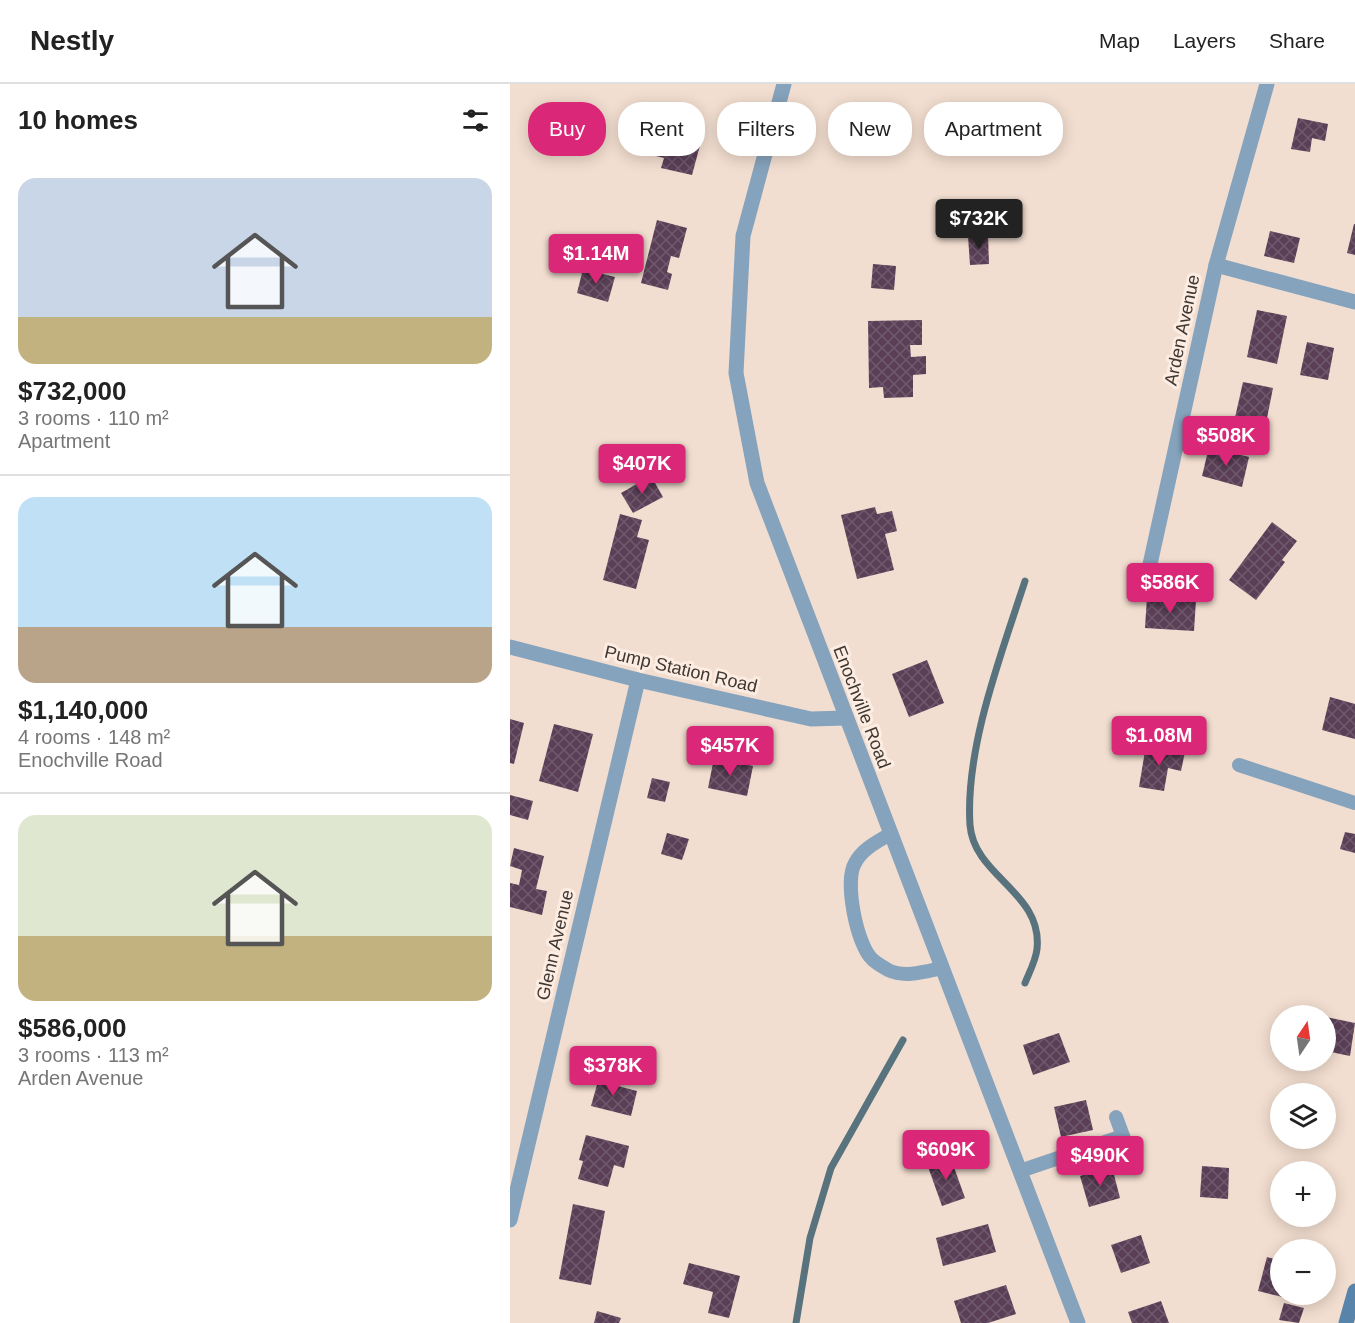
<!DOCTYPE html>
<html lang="en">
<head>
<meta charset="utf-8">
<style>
  body { margin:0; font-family:Helvetica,sans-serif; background:#f2f2f2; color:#222; height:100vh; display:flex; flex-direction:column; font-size:22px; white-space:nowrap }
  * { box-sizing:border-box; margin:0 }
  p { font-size:20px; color:#767676 }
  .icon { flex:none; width:33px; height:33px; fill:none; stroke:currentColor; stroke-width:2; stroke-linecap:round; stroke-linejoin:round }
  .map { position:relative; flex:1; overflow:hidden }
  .panel { display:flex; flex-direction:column; background:#fff; width:510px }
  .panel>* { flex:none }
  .guide { position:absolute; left:18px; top:18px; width:570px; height:54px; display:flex; gap:12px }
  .needle { width:39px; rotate:13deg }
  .controls { position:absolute; left:760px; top:921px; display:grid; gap:12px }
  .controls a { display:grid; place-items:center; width:66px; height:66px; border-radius:50%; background:#fff; box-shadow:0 3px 15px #0003; font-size:30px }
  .price { position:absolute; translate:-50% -51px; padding:0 14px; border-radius:6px; background:#db2777; color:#fff; font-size:20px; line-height:39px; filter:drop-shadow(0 2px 3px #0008) }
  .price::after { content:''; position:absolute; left:50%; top:36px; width:18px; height:14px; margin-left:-9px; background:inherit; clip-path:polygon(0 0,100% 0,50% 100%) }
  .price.selected { background:#222; color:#fff }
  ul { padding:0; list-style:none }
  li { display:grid; align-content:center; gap:12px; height:318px; padding:0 18px }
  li+li { border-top:2px solid #e0e0e0 }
  li span { display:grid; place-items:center; height:186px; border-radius:18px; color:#555 }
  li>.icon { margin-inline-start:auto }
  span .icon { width:108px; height:108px; fill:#fffc; stroke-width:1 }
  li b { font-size:26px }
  h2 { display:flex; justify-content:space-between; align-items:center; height:72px; padding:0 18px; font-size:26px }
  .pill { padding:0 21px; border-radius:24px; background:#fff; box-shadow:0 3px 15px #0003; font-size:21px; line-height:54px }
  .pill.selected { background:#db2777; color:#fff }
  header { display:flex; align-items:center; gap:36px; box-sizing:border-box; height:84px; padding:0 30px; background:#fff; border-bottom:2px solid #e0e0e0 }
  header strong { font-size:28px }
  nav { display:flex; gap:33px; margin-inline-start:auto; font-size:21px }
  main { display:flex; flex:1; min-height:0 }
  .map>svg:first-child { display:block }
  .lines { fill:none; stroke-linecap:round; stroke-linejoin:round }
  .stream { stroke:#58727e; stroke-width:7 }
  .building { fill:url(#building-cross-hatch) }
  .lane { stroke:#86a3bd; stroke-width:14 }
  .street { stroke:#86a3bd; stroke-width:15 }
  .secondary { stroke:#5883aa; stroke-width:15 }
  .labels { text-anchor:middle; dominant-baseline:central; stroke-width:6; stroke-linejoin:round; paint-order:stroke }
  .street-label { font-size:18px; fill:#3f3732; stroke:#fcece1 }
</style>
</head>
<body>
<header>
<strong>Nestly</strong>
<nav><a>Map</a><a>Layers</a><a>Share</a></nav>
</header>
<main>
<section class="panel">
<h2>10 homes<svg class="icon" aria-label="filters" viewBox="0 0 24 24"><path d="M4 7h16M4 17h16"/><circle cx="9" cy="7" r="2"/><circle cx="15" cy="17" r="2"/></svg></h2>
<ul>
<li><span style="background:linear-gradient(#c9d6e8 75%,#c2b280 0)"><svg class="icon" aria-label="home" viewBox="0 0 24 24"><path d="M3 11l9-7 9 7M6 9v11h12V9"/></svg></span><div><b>$732,000</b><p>3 rooms · 110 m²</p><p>Apartment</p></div></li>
<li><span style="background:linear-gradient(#bfe0f5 70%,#b9a48a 0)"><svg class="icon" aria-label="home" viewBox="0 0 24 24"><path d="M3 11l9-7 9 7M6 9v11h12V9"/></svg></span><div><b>$1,140,000</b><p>4 rooms · 148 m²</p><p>Enochville Road</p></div></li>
<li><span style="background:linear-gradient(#dfe7d0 65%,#c2b280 0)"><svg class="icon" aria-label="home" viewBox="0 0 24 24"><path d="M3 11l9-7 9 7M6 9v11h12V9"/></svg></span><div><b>$586,000</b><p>3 rooms · 113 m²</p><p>Arden Avenue</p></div></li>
</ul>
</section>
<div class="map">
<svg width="845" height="1239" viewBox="0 0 845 1239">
  <defs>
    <pattern id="building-cross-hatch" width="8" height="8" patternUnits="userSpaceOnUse" patternTransform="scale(1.5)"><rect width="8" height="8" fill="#5a3f57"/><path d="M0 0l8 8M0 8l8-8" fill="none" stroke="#6f596c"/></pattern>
  </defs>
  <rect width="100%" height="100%" fill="#f2ded0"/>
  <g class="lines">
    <g class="stream">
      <path d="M 515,497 C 491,571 455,664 460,741 C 464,793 533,808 527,865 C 526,876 519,889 515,899"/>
      <path d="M 286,1239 L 300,1154 L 321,1084 L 393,956"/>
    </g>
  </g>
  <g class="building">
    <path d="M 788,34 L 818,40 L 815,57 L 802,54 L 800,68 L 781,65 Z"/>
    <path d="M 149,43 L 192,54 L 182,91 L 151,84 L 154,74 L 142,71 Z"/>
    <path d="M 147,136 L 177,144 L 169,174 L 161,172 L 157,188 L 162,190 L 158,206 L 131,199 Z"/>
    <path d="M 844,140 L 845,140 L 845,171 L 837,169 Z"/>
    <path d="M 760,147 L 790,154 L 784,179 L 754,172 Z"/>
    <path d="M 478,151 L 479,180 L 460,181 L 458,152 Z"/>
    <path d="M 363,180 L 386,182 L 384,206 L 361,204 Z"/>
    <path d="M 73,185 L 105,193 L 98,218 L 67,209 Z"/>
    <path d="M 747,226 L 777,232 L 767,280 L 737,273 Z"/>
    <path d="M 412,236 L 412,261 L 400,261 L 401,273 L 416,272 L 416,290 L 403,291 L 403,313 L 374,314 L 373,303 L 359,304 L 358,237 Z"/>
    <path d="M 797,258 L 824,264 L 818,296 L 790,291 Z"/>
    <path d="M 733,298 L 763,304 L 753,354 L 722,347 Z"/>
    <path d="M 699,363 L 739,373 L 732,403 L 692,392 Z"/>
    <path d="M 141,392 L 153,413 L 123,429 L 111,409 Z"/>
    <path d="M 365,423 L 367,430 L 382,427 L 387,447 L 375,450 L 384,486 L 347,495 L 331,431 Z"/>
    <path d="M 110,430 L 132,436 L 127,453 L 139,456 L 126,505 L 93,496 Z"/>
    <path d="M 762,438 L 787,457 L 772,476 L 775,478 L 746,516 L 719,496 Z"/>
    <path d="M 637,513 L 686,516 L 684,547 L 635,544 Z"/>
    <path d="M 417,576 L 434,619 L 399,633 L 382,590 Z"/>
    <path d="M 820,613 L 845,620 L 845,655 L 812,646 Z"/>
    <path d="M 0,635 L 14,639 L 4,680 L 0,679 Z"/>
    <path d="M 44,640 L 83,650 L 68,708 L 29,697 Z"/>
    <path d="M 636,661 L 675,668 L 671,687 L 658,684 L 654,707 L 629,703 Z"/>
    <path d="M 204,674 L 243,682 L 237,712 L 198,704 Z"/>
    <path d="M 142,694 L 160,698 L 155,718 L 137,714 Z"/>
    <path d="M 0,711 L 23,717 L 18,736 L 0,731 Z"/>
    <path d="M 835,748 L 845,750 L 845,769 L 830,765 Z"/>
    <path d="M 157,749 L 179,755 L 172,776 L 151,770 Z"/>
    <path d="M 4,764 L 34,772 L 26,805 L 37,807 L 32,831 L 0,823 L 0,799 L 9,801 L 12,786 L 0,782 Z"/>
    <path d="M 816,933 L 845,939 L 840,972 L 816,967 Z"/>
    <path d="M 549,949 L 560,978 L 523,991 L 513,961 Z"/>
    <path d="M 90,990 L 106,994 L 104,1001 L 127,1007 L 121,1032 L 81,1022 Z"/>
    <path d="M 576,1016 L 583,1046 L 551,1053 L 544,1023 Z"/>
    <path d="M 76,1051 L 119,1062 L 114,1084 L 104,1081 L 98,1103 L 68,1095 L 73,1077 L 69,1076 Z"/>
    <path d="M 440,1072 L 455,1114 L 432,1122 L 417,1080 Z"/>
    <path d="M 692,1082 L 719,1084 L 718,1115 L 690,1113 Z"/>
    <path d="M 602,1083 L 610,1114 L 579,1123 L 570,1092 Z"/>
    <path d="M 63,1120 L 95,1127 L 81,1201 L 49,1195 Z"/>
    <path d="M 478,1140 L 486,1168 L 433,1182 L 426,1154 Z"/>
    <path d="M 631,1151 L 640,1179 L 611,1189 L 601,1161 Z"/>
    <path d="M 757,1173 L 771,1177 L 771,1210 L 783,1210 L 781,1215 L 748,1207 Z"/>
    <path d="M 179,1179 L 230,1192 L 219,1234 L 198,1229 L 203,1208 L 173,1200 Z"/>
    <path d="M 496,1201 L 506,1230 L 478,1239 L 451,1239 L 444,1217 Z"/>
    <path d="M 651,1217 L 659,1239 L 622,1239 L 618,1228 Z"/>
    <path d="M 774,1219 L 794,1224 L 789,1239 L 769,1236 Z"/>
    <path d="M 87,1227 L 111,1234 L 109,1239 L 84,1239 Z"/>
  </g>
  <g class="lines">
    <g class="lane">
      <path d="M 729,681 L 845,719"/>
      <path d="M 380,750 C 367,758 352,765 345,779 C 334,798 347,861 362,875 C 366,879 373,883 378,886 C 395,894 414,888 432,884"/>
      <path d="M 606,1033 L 613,1052"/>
      <path d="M 510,1087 L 613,1052 L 623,1078"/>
    </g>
    <g class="street">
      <path d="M 274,0 L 233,152 L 226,289 L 247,399 L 568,1239"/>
      <path d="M 706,181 L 845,218"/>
      <path d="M 635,503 L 706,181 L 757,0"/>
      <path d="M 0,563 L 128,596 L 301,635 L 335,634"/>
      <path d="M 0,1136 L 128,596"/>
    </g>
    <path class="secondary" d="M 836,1239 L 845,1207"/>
  </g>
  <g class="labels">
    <g class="street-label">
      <text transform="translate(672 246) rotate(-78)">Arden Avenue</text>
      <text transform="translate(171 585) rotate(13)">Pump Station Road</text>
      <text transform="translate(352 623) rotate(69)">Enochville Road</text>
      <text transform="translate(45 861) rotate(-77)">Glenn Avenue</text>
    </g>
  </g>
</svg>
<div class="controls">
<a><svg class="needle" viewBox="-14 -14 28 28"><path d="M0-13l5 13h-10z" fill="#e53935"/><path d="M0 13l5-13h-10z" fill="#767676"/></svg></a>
<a><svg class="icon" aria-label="layers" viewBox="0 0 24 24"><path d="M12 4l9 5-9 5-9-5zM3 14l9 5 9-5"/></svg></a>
<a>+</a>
<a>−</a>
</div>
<b class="price selected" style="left:469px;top:166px">$732K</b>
<b class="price" style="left:86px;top:201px">$1.14M</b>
<b class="price" style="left:716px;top:383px">$508K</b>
<b class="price" style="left:132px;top:411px">$407K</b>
<b class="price" style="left:660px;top:530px">$586K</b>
<b class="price" style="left:649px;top:683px">$1.08M</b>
<b class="price" style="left:220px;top:693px">$457K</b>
<b class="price" style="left:103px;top:1013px">$378K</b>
<b class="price" style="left:436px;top:1097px">$609K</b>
<b class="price" style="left:590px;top:1103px">$490K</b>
<div class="guide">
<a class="pill selected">Buy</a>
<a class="pill">Rent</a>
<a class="pill">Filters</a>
<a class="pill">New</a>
<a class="pill">Apartment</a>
</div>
</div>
</main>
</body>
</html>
